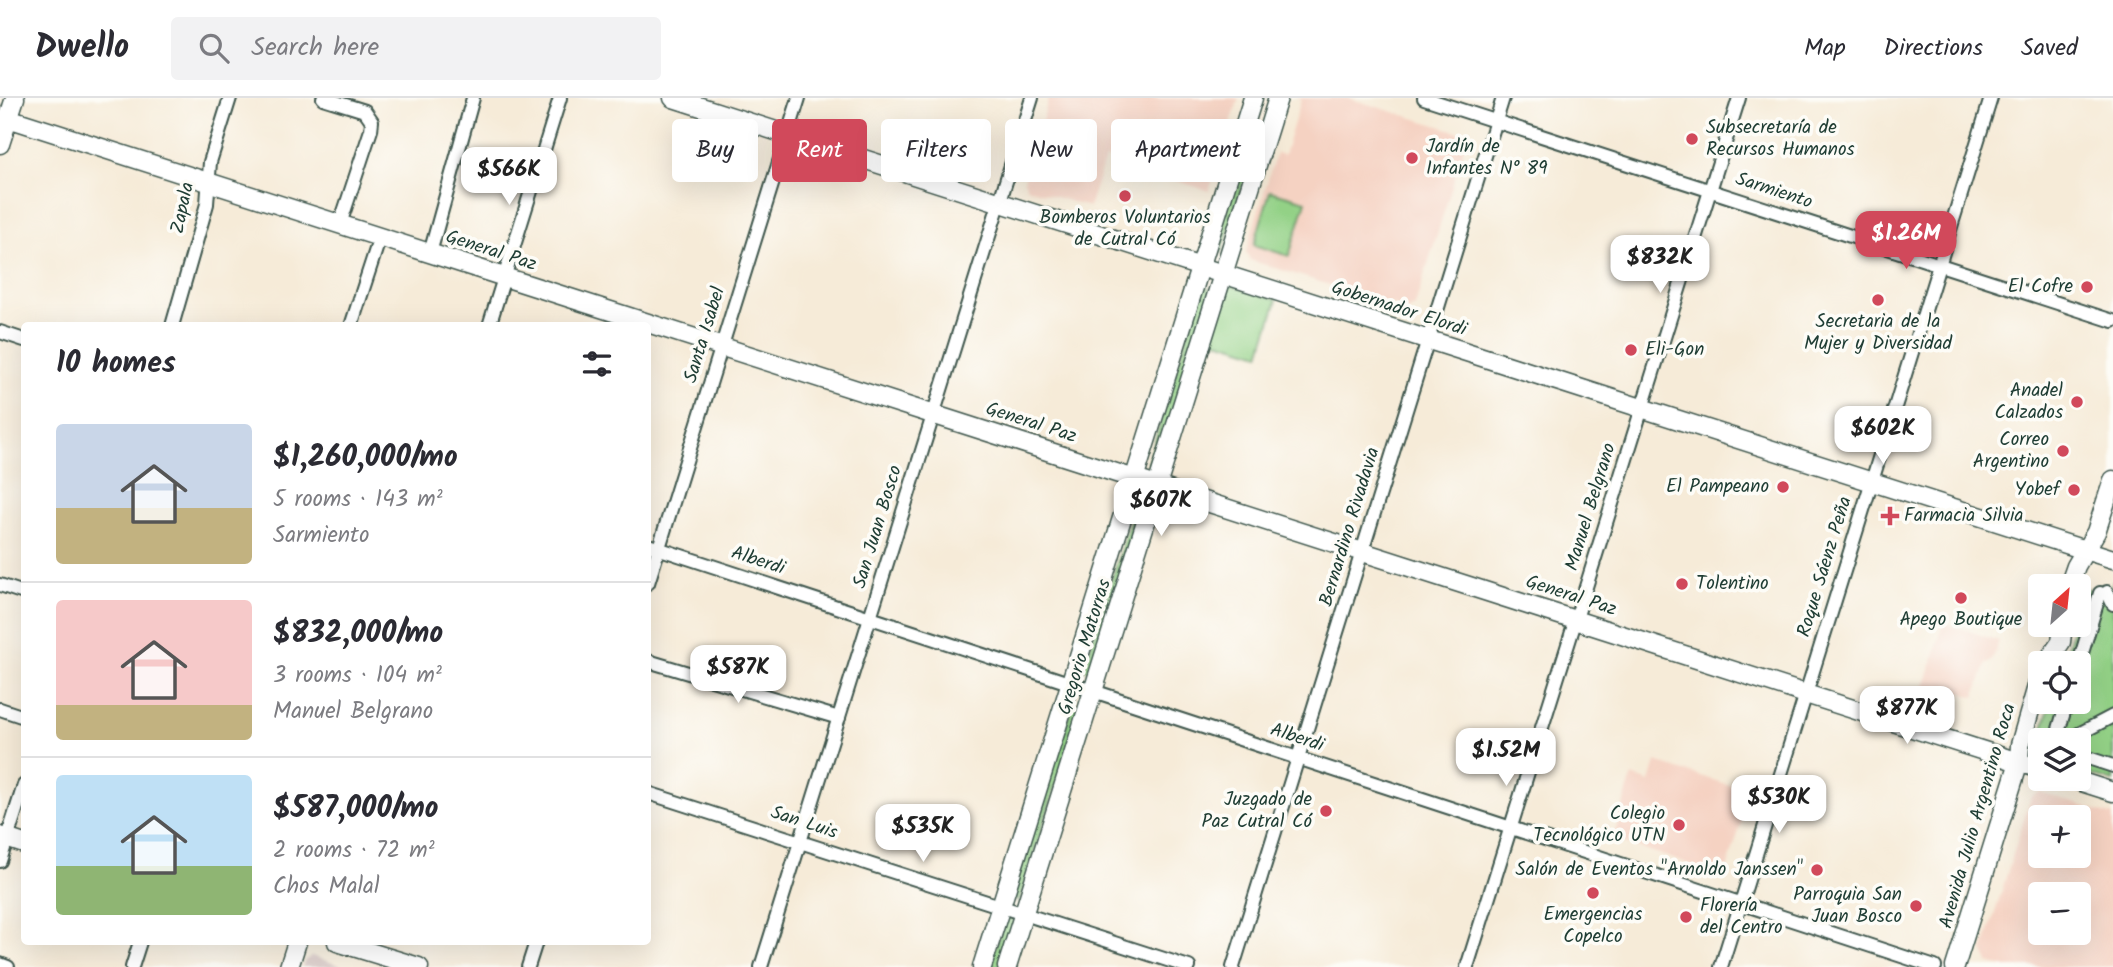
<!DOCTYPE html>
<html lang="en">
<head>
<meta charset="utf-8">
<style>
  body { margin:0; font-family:Kalam,sans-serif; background:#f2f2f3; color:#2b2b33; height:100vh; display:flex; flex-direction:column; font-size:26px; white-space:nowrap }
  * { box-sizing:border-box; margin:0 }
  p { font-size:23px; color:#7c7c81 }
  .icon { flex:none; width:38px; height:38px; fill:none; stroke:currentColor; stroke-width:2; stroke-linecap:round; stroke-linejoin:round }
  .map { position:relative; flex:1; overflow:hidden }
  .panel { position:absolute; left:21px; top:224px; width:630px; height:623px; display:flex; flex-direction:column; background:#fff; border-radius:7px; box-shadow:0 7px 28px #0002 }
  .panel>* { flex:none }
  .hud { position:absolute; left:672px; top:21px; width:665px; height:63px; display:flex; gap:14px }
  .needle { width:46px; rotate:27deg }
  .fabs { position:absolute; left:2028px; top:476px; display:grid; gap:14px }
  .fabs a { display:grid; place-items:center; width:63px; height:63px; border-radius:7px; background:#fff; box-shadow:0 7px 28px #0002; font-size:35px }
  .price { position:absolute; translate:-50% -60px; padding:0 16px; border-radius:14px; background:#fff; color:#222; font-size:23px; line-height:46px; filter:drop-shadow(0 2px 4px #0008) }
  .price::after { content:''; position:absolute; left:50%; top:42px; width:21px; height:16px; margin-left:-10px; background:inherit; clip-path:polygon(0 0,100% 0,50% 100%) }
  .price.current { background:#d1495b; color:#fff }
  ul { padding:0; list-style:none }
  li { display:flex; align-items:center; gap:21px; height:175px; padding:0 35px }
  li+li { border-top:2px solid #e1e1e2 }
  li span { display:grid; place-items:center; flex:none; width:196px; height:140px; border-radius:7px; color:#555 }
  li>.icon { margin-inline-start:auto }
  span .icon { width:84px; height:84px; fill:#fffc; stroke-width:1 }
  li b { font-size:30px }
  h2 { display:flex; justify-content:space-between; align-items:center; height:84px; padding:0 35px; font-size:30px }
  .tag { padding:0 24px; border-radius:7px; background:#fff; box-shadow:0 7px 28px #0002; font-size:24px; line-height:63px }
  .tag.current { background:#d1495b; color:#fff }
  header { display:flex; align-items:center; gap:42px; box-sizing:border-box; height:98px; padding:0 35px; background:#fff; border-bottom:2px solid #e1e1e2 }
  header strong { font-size:33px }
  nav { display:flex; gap:38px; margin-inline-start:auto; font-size:24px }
  .search { width:490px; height:63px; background:#f2f2f3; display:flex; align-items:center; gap:18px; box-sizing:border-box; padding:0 24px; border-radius:7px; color:#7c7c81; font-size:26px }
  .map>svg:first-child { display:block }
  .built { fill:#f5d2c2; fill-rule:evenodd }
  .industrial { fill:#d1bfbd }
  .green { fill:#93d186; stroke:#59875d; stroke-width:2 }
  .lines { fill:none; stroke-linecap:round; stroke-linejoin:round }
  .street-casing { stroke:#3f574d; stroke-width:16 }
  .secondary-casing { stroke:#3f574d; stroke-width:21 }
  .street { stroke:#fff; stroke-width:12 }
  .secondary { stroke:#fff; stroke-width:18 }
  .poi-dot { fill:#d1495b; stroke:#fdfcf7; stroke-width:2.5 }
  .labels { text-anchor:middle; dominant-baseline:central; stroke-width:7; stroke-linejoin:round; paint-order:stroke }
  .poi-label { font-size:19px; fill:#1f3d34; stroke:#fdfcf7; text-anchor:end }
  .street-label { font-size:19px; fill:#1f3d34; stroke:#fdfcf7 }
</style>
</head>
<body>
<header>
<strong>Dwello</strong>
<div class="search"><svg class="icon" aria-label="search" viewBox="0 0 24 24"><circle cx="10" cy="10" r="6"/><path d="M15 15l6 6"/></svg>Search here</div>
<nav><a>Map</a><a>Directions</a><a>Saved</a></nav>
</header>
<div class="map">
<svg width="2113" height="869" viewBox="0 0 2113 869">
  <rect width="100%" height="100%" fill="#fdfcf7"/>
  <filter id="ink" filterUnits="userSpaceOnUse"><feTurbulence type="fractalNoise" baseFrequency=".0143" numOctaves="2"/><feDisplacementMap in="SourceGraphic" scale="14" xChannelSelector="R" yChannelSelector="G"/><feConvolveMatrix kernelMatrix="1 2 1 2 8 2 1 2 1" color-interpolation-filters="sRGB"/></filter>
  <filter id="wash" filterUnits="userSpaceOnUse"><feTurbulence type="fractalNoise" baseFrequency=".00686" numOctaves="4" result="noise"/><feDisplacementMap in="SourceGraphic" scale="28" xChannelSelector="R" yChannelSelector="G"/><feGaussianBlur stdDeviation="1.57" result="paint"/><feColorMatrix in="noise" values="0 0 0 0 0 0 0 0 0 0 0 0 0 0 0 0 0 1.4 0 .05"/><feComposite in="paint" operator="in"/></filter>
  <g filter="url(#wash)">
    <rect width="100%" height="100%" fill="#f6ebd8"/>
    <g class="built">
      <path d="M 1049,0 L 1239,0 L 1209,93 L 1105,60 L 1089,109 L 1028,90 L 1024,83 Z"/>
      <path d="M 1296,0 L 1348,0 L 1462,35 L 1466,42 L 1415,208 L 1409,212 L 1250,162 L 1246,154 L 1276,55 L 1284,57 L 1301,2 Z"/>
      <path d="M 1944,525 L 1999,543 L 1992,563 L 1986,567 L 1975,599 L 1938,587 L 1929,613 L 1918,610 Z"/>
      <path d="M 1656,664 L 1751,694 L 1727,771 L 1719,776 L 1613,741 L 1632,678 L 1650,684 Z"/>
      <path d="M 2040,694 L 2113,718 L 2113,869 L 2003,869 L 1989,865 L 1983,853 L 2031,699 ZM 2079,719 L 2079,758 L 2040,758 L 2040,719 ZM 2040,796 L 2079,796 L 2079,835 L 2040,835 Z"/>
    </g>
    <path class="industrial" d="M 312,858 L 342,868 L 346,869 L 302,869 L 305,862 Z"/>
    <g class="green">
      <path d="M 1249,39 L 1257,40 L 1222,155 L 1218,155 L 1214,153 Z"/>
      <path d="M 1270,93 L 1306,103 L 1289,158 L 1254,147 Z"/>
      <path d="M 1230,187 L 1277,202 L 1260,256 L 1208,240 L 1227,188 Z"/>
      <path d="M 1202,189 L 1208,189 L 1211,192 L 1156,366 L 1151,367 L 1148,365 Z"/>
      <path d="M 1139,405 L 1144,408 L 1092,572 L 1088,573 L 1084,570 L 1135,406 Z"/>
      <path d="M 2113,483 L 2113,684 L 2079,673 L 2079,642 L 2058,642 L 2041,637 L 2051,604 L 2079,604 L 2079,565 L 2062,565 L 2074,527 L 2079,527 L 2079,511 L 2085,490 L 2103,495 L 2111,492 Z"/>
      <path d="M 1073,607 L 1080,610 L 1019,803 L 1011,800 Z"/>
      <path d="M 1006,819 L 1012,821 L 1015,824 L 1002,869 L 988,869 Z"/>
    </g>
  </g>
  <g filter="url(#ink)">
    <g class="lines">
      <g class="street-casing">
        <g id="street">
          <path d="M 323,0 L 365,13 L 372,23 L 371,32 L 340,126"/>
          <path d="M 1424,0 L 2113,223"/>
          <path d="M 430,155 L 473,0"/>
          <path d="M 172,228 L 207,106 L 210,64 L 230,0"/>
          <path d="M 351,228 L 380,139"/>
          <path d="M 489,228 L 560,0"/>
          <path d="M 0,234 L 24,242"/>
          <path d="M 648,447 L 1935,869"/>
          <path d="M 648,485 L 799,0"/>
          <path d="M 0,487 L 24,495"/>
          <path d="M 2107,494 L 2113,506"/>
          <path d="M 648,563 L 839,620"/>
          <path d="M 2079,565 L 2100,495"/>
          <path d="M 0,611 L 24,619"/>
          <path d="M 2056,641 L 2067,604"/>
          <path d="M 2067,642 L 2113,618"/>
          <path d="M 2079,657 L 2113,668"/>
          <path d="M 648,695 L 1189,869"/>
          <path d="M 0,763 L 24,687"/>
          <path d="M 0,866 L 8,869"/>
          <path d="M 132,869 L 140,844"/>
          <path d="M 528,869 L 536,844"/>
          <path d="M 761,869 L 1032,0"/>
          <path d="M 1233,869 L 1503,0"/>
          <path d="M 1467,869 L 1739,0"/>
          <path d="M 1721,869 L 1991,0"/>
        </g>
      </g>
      <g class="secondary-casing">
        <g id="secondary">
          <path d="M 673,0 L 2113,461"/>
          <path d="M 8,20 L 2040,671"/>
          <path d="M 0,46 L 15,0"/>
          <path d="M 2069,488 L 2076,468 L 2096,434 L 2113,382"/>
          <path d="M 2046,565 L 2061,544 L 2063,527"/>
          <path d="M 2072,681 L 2113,694"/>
          <path d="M 0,738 L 24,746"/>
          <path d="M 337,844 L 419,869"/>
          <path d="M 289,869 L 297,844"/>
          <path d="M 982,869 L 1253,0"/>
          <path d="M 1007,869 L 1278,0"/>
          <path d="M 1955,869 L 2019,664 L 2020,647 L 2040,578"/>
        </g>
      </g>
      <use href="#street" class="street"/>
      <use href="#secondary" class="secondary"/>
    </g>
  </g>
  <g class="poi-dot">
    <circle cx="1692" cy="41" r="7"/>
    <circle cx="1412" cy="60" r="7"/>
    <circle cx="1125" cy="98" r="7"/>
    <circle cx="2087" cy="189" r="7"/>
    <circle cx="1878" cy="202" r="7"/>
    <circle cx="1631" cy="252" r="7"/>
    <circle cx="2077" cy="304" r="7"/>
    <circle cx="2063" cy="353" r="7"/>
    <circle cx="1783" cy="389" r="7"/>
    <circle cx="2074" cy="392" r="7"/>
    <path d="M1886.5 407.5h7v7h7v7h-7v7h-7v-7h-7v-7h7z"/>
    <circle cx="1682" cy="486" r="7"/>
    <circle cx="1961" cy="500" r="7"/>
    <circle cx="1326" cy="713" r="7"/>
    <circle cx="1679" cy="727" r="7"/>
    <circle cx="1817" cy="772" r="7"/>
    <circle cx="1593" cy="795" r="7"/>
    <circle cx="1916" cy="808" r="7"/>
    <circle cx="1686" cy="819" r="7"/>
  </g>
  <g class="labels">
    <g class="poi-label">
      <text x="1706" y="30" text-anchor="start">Subsecretaría de<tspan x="1706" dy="22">Recursos Humanos</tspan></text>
      <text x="1426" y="49" text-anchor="start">Jardín de<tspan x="1426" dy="22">Infantes N° 89</tspan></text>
      <text x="1125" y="120" text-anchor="middle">Bomberos Voluntarios<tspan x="1125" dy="22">de Cutral Có</tspan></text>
      <text x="2073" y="189">El Cofre</text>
      <text x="1878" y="224" text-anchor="middle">Secretaria de la<tspan x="1878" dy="22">Mujer y Diversidad</tspan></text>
      <text x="1645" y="252" text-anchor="start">Eli-Gon</text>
      <text x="2063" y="293">Anadel<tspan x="2063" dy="22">Calzados</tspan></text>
      <text x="2049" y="342">Correo<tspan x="2049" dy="22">Argentino</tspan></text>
      <text x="1769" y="389">El Pampeano</text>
      <text x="2060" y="392">Yobef</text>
      <text x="1904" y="418" text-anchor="start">Farmacia Silvia</text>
      <text x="1696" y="486" text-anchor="start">Tolentino</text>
      <text x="1961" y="522" text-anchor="middle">Apego Boutique</text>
      <text x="1312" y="702">Juzgado de<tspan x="1312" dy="22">Paz Cutral Có</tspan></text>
      <text x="1665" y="716">Colegio<tspan x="1665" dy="22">Tecnológico UTN</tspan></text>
      <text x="1803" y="772">Salón de Eventos "Arnoldo Janssen"</text>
      <text x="1902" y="797">Parroquia San<tspan x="1902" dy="22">Juan Bosco</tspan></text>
      <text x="1700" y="808" text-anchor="start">Florería<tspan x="1700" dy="22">del Centro</tspan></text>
      <text x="1593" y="817" text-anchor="middle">Emergencias<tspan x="1593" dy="22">Copelco</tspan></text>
    </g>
    <g class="street-label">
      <text transform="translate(1774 93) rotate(18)">Sarmiento</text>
      <text transform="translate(183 110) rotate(-78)">Zapala</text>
      <text transform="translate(491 153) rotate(18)">General Paz</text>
      <text transform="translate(1399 211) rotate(18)">Gobernador Elordi</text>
      <text transform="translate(705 237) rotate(-73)">Santa Isabel</text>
      <text transform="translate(1031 325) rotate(18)">General Paz</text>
      <text transform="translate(1591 409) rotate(-73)">Manuel Belgrano</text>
      <text transform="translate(878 429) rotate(-73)">San Juan Bosco</text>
      <text transform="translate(1350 429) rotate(-73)">Bernardino Rivadavia</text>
      <text transform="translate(758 463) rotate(18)">Alberdi</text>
      <text transform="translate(1825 469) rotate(-73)">Roque Sáenz Peña</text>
      <text transform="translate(1571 498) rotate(18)">General Paz</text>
      <text transform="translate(1085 549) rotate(-73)">Gregorio Matorras</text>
      <text transform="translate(1297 640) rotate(18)">Alberdi</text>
      <text transform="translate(1978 718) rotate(-74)">Avenida Julio Argentino Roca</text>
      <text transform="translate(804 725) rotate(18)">San Luis</text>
    </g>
  </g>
</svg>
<div class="fabs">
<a><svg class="needle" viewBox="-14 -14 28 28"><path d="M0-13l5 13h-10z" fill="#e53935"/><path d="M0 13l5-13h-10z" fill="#7c7c81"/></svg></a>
<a><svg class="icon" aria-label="locate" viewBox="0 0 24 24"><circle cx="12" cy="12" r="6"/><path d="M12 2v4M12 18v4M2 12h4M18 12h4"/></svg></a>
<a><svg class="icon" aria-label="layers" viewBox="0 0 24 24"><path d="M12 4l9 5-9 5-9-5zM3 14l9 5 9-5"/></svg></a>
<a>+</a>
<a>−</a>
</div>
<b class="price" style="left:509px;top:109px">$566K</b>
<b class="price current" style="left:1906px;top:173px">$1.26M</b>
<b class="price" style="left:1660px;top:197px">$832K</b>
<b class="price" style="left:1883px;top:368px">$602K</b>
<b class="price" style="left:1161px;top:440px">$607K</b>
<b class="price" style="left:738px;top:607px">$587K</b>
<b class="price" style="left:1907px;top:648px">$877K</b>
<b class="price" style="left:1506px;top:690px">$1.52M</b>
<b class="price" style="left:1779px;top:737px">$530K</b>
<b class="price" style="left:923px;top:766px">$535K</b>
<div class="hud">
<a class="tag">Buy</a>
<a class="tag current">Rent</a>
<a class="tag">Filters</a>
<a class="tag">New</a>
<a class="tag">Apartment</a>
</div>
<section class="panel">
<h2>10 homes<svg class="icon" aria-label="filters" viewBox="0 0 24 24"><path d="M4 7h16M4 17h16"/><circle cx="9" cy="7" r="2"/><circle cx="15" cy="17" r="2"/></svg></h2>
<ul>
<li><span style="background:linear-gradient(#c9d6e8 60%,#c2b280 0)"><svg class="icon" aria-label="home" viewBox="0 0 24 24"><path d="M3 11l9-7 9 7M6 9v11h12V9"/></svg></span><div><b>$1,260,000/mo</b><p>5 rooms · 143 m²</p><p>Sarmiento</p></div></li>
<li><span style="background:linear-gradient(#f6c9c9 75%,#c2b280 0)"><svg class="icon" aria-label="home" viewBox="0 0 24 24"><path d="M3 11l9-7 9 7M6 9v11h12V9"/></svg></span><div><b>$832,000/mo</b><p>3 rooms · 104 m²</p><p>Manuel Belgrano</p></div></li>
<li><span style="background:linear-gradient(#bfe0f5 65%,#8fb573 0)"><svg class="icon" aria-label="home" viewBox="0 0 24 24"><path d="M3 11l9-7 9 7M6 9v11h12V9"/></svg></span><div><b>$587,000/mo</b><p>2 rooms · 72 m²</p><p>Chos Malal</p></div></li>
</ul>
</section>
</div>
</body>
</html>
